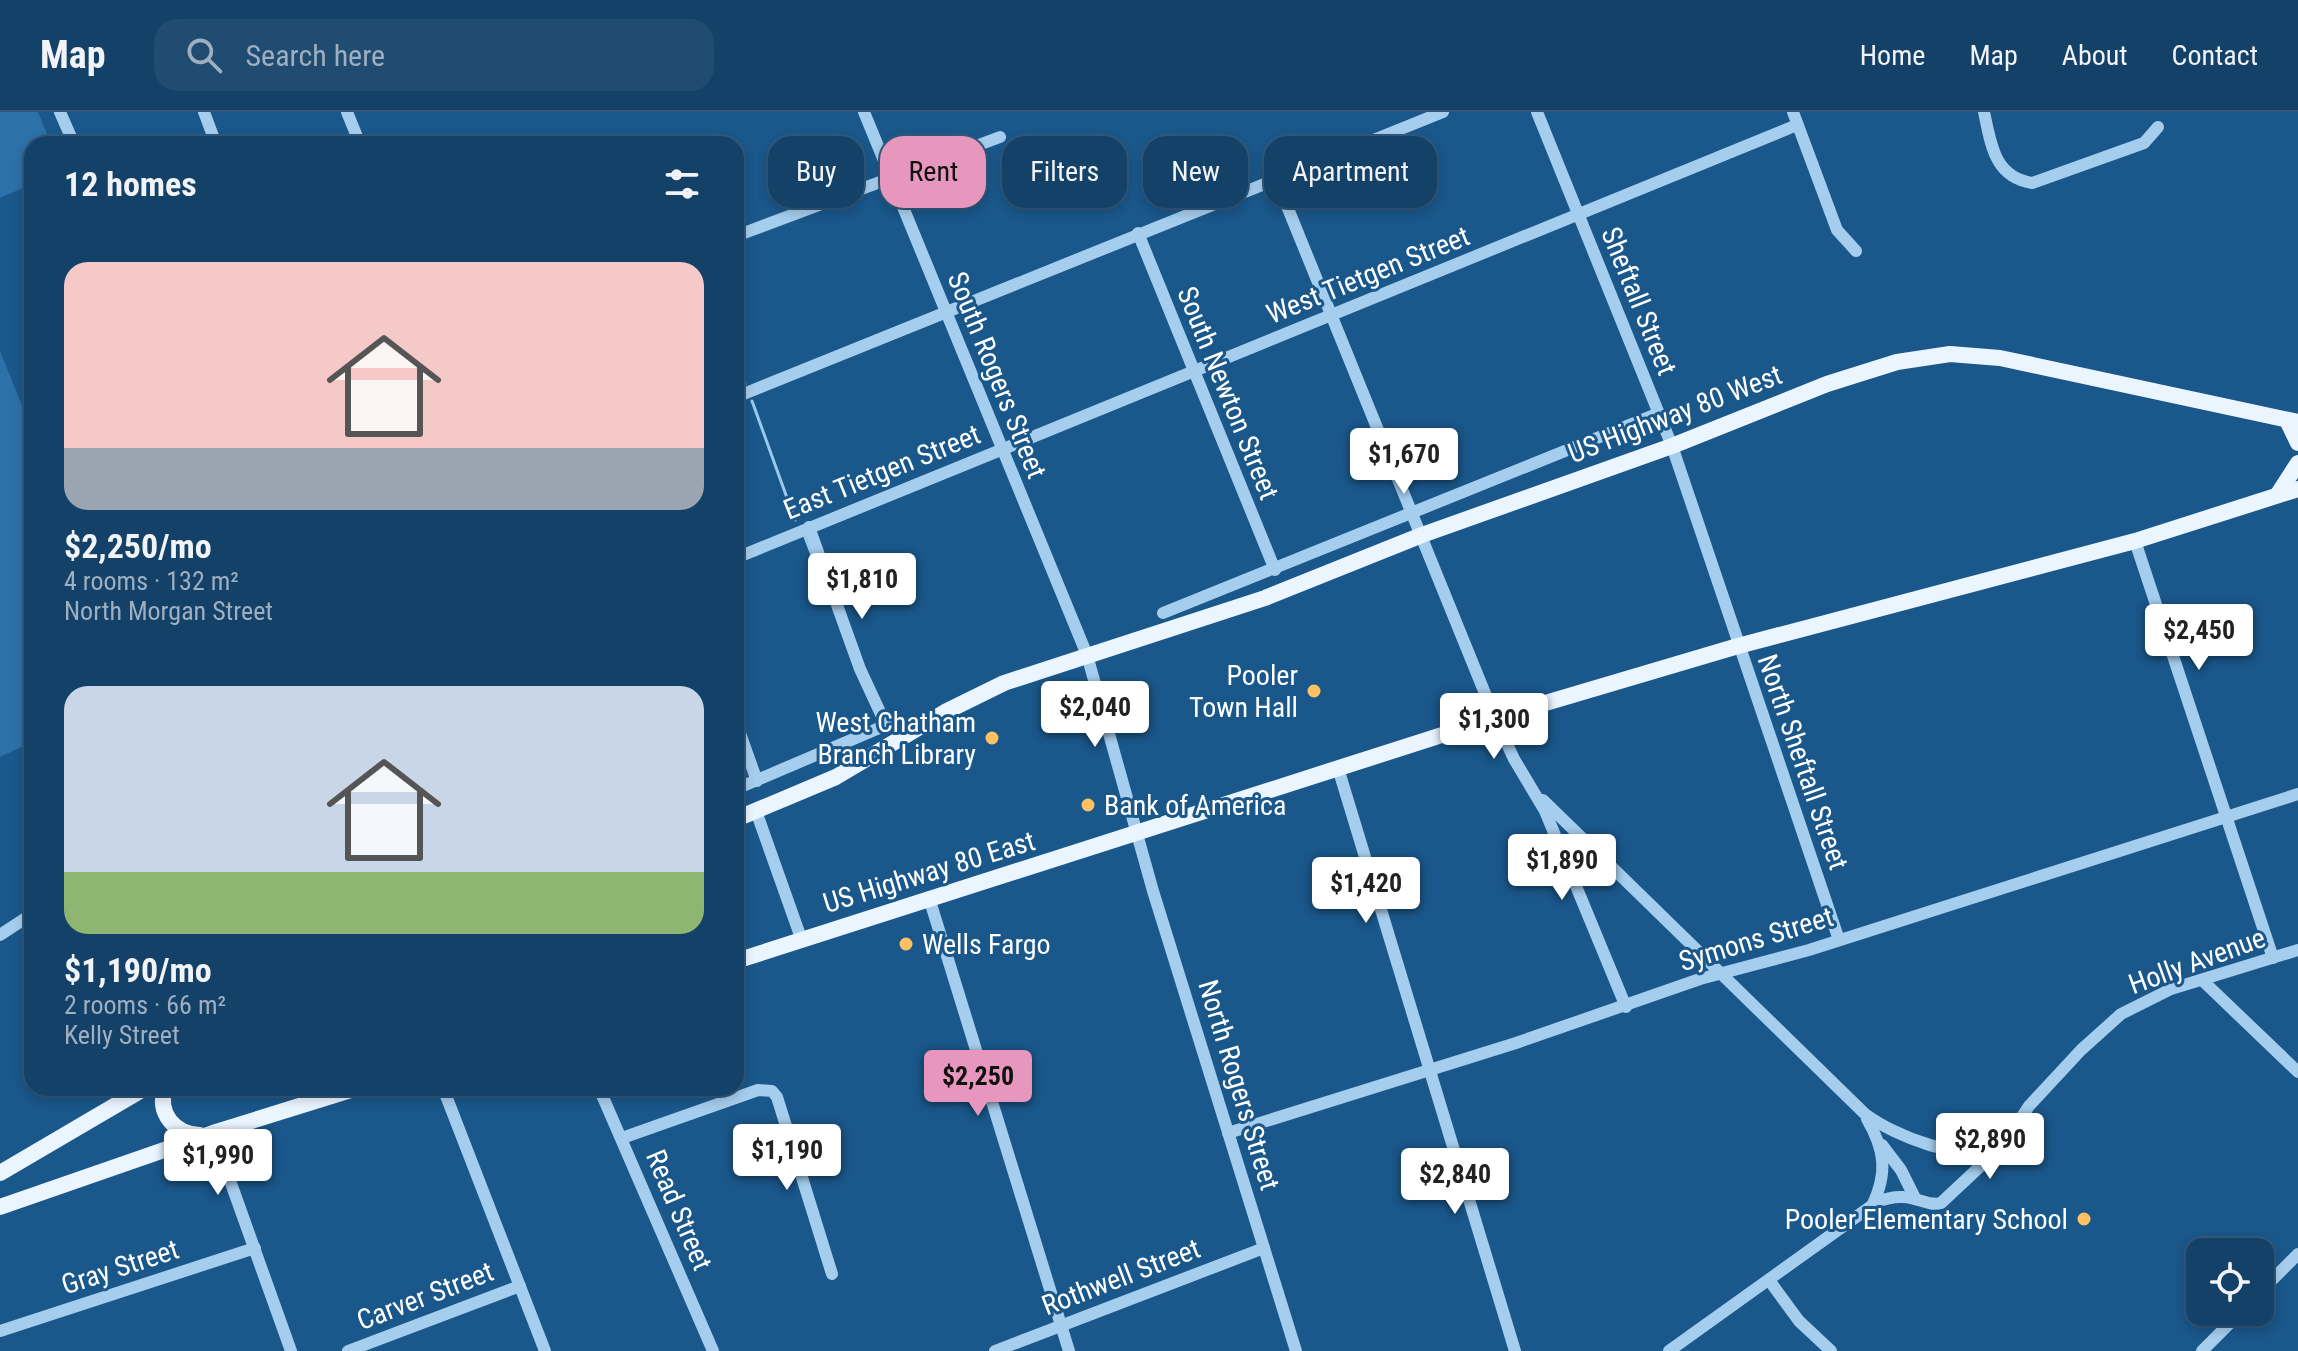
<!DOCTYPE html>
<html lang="en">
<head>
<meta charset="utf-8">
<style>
  body { margin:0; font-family:"Roboto Condensed",sans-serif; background:#214c71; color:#f1f3f6; height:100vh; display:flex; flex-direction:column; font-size:30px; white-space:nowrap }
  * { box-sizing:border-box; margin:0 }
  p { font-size:26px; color:#9dafc0 }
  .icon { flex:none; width:44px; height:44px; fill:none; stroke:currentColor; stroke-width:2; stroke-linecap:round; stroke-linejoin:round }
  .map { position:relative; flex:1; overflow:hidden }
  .side { position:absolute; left:24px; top:24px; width:720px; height:960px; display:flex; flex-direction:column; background:#144168; border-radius:24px; box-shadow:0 4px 12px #0003,0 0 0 2px #335a7c }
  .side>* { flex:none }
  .banner { position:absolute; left:768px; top:24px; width:760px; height:72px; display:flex; gap:16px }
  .tools { position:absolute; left:2186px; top:1126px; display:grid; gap:16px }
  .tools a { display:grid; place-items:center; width:88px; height:88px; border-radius:16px; background:#144168; box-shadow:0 4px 12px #0003,0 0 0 2px #335a7c; font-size:40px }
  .price { position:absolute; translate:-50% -68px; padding:0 18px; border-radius:8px; background:#fff; color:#222; font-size:26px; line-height:52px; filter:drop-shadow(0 2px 4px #0008) }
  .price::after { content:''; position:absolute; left:50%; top:48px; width:24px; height:18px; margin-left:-12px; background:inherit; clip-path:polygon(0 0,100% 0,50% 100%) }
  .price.on { background:#e797bd; color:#111 }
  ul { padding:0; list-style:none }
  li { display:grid; align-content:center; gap:16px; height:424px; padding:0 40px }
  li span { display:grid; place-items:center; height:248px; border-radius:24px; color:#555 }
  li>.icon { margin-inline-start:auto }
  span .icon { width:144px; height:144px; fill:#fffc; stroke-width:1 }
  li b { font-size:34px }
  h2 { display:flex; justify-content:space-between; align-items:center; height:96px; padding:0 40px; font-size:34px }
  .tag { padding:0 28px; border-radius:24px; background:#144168; box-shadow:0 4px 12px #0003,0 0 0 2px #335a7c; font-size:28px; line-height:72px }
  .tag.on { background:#e797bd; color:#111 }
  header { display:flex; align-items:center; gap:48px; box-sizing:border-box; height:112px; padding:0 40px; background:#144168; border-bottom:2px solid #335a7c }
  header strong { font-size:38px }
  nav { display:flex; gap:44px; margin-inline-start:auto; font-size:28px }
  .search { width:560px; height:72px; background:#214c71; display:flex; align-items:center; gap:20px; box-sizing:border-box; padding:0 28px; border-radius:24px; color:#9dafc0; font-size:30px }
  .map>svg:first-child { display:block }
  .green { fill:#2d71a9 }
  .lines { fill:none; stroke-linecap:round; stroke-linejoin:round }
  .stream { stroke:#98c9ef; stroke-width:3 }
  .minor { stroke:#a5cded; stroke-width:12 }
  .major { stroke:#ebf5ff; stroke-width:16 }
  .poi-dot { fill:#ffc161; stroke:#1a578a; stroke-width:3 }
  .labels { text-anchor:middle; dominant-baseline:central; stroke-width:6; stroke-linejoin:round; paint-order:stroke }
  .street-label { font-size:28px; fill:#fff; stroke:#1a578a }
  .poi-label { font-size:28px; fill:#fff; stroke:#1a578a; text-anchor:end }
</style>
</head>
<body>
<header>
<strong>Map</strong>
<div class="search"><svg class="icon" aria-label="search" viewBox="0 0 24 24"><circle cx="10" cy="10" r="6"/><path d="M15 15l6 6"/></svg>Search here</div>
<nav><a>Home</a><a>Map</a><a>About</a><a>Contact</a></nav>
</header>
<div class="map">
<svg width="2298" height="1239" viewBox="0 0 2298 1239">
  <rect width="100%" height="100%" fill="#1a578a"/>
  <g class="green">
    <path d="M 0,0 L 38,0 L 51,32 L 32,32 L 32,72 L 0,86 Z"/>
    <path d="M 0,239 L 32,318 L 32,630 L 0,645 Z"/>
  </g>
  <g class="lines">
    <g class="stream">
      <path d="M 736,250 L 745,272"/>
      <path d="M 752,289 L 795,408"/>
      <path d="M 805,425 L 823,472"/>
    </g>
    <g class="minor">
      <path d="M 60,0 L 74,32"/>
      <path d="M 204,0 L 216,32"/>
      <path d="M 347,0 L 360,32"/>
      <path d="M 864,0 L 1087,543 L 1153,779 L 1296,1239"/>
      <path d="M 1537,0 L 1672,334 L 1839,828"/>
      <path d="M 1793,0 L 1837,118 L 1856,139"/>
      <path d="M 1984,0 C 1991,32 1994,65 2032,71 L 2144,31 L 2158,15"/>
      <path d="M 1276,67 L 1495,606 L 1514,647 L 1545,699 L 1626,895"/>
      <path d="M 1138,121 L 1275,458"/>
      <path d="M 736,124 L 1000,25"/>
      <path d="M 736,285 L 1443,0"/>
      <path d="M 809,415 L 860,557 L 886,613"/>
      <path d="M 2135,429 L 2273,846"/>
      <path d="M 736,446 L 1797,13"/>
      <path d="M 1163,501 L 1659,301"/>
      <path d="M 736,610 L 757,669"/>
      <path d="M 1338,656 L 1515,1239"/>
      <path d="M 736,677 L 891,611"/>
      <path d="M 1543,688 L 1865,1002 C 1895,1024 1964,1053 1999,1032"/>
      <path d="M 756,699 L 801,826"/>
      <path d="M 930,789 L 1069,1239"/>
      <path d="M 0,823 L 32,802"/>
      <path d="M 2202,868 L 2298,960"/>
      <path d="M 443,976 L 545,1239"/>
      <path d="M 599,976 L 713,1239"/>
      <path d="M 1867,1007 C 1885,1038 1888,1061 1872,1094"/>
      <path d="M 213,1021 L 291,1239"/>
      <path d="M 1228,1021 L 1516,931 L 1700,867 L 1809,838 L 2298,682"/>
      <path d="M 622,1026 L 758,978 L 772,979 L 777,985 L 832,1162"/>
      <path d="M 1882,1033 L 1901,1058 L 1914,1084"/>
      <path d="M 1769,1168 L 1799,1209 L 1831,1239"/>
      <path d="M 2260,1180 L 2298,1142"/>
      <path d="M 0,1219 L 255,1136"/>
      <path d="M 348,1239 L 520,1174"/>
      <path d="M 995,1239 L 1264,1136"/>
      <path d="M 1669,1239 L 1877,1090 C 1911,1076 1924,1096 1941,1091 L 2003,1033 L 2029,994 L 2081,938 L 2121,902 L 2171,877 L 2298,838"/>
      <path d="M 2202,1239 L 2241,1200"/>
    </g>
    <g class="major">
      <path d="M 2287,308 L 2298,331"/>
      <path d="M 2278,382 L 2298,351"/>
      <path d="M 736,707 L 836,665 L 945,600 L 1004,571 L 1265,486 L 1422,423 L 1672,334 L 1827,272 L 1897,250 L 1950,242 L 2000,246 L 2298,310"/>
      <path d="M 736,849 L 1495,606 L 1738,534 L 2135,429 L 2298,377"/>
      <path d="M 165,976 C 157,1001 174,1022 200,1023"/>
      <path d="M 0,1061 L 145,976"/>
      <path d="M 0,1095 L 213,1021 L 357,976"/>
    </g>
  </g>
  <g class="poi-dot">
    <circle cx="1314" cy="579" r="8"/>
    <circle cx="992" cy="626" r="8"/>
    <circle cx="1088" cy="693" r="8"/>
    <circle cx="906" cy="832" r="8"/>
    <circle cx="2084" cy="1107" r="8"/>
  </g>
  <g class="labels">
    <g class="street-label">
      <text transform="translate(1368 163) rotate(-22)">West Tietgen Street</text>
      <text transform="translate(1639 189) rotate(68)">Sheftall Street</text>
      <text transform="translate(997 263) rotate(68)">South Rogers Street</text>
      <text transform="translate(1228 281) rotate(68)">South Newton Street</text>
      <text transform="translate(1675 302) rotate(-21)">US Highway 80 West</text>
      <text transform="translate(882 360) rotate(-22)">East Tietgen Street</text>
      <text transform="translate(1803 650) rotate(71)">North Sheftall Street</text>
      <text transform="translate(929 760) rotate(-17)">US Highway 80 East</text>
      <text transform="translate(1756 827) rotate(-17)">Symons Street</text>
      <text transform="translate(2197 849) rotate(-20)">Holly Avenue</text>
      <text transform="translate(1239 973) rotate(73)">North Rogers Street</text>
      <text transform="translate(679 1098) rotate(67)">Read Street</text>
      <text transform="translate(120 1155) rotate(-18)">Gray Street</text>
      <text transform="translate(1121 1165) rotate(-21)">Rothwell Street</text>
      <text transform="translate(425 1184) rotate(-21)">Carver Street</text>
    </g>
    <g class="poi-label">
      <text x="1298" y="563">Pooler<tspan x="1298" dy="32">Town Hall</tspan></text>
      <text x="976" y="610">West Chatham<tspan x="976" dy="32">Branch Library</tspan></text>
      <text x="1104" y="693" text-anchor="start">Bank of America</text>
      <text x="922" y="832" text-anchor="start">Wells Fargo</text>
      <text x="2068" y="1107">Pooler Elementary School</text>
    </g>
  </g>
</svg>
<div class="tools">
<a><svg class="icon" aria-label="locate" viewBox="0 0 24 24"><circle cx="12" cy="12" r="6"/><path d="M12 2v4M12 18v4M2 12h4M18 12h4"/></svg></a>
</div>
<b class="price" style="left:1404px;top:384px">$1,670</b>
<b class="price" style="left:862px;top:509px">$1,810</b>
<b class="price" style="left:2199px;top:560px">$2,450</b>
<b class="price" style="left:1095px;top:637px">$2,040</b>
<b class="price" style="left:1494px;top:649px">$1,300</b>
<b class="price" style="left:1562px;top:790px">$1,890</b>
<b class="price" style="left:1366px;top:813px">$1,420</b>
<b class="price on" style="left:978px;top:1006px">$2,250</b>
<b class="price" style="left:1990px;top:1069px">$2,890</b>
<b class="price" style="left:787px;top:1080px">$1,190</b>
<b class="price" style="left:218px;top:1085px">$1,990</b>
<b class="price" style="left:1455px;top:1104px">$2,840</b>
<div class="banner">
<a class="tag">Buy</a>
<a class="tag on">Rent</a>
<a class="tag">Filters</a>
<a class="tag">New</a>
<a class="tag">Apartment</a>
</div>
<section class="side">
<h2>12 homes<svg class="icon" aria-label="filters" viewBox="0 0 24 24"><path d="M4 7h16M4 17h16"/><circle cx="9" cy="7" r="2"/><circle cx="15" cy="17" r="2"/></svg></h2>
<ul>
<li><span style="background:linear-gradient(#f6c9c9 75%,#9aa5b1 0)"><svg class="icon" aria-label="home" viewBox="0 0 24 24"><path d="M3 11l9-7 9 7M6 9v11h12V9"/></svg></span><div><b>$2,250/mo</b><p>4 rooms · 132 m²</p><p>North Morgan Street</p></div></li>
<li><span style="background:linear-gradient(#c9d6e8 75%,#8fb573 0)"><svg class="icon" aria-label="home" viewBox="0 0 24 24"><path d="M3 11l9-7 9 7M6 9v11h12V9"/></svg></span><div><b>$1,190/mo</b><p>2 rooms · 66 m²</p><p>Kelly Street</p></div></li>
</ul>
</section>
</div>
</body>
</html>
